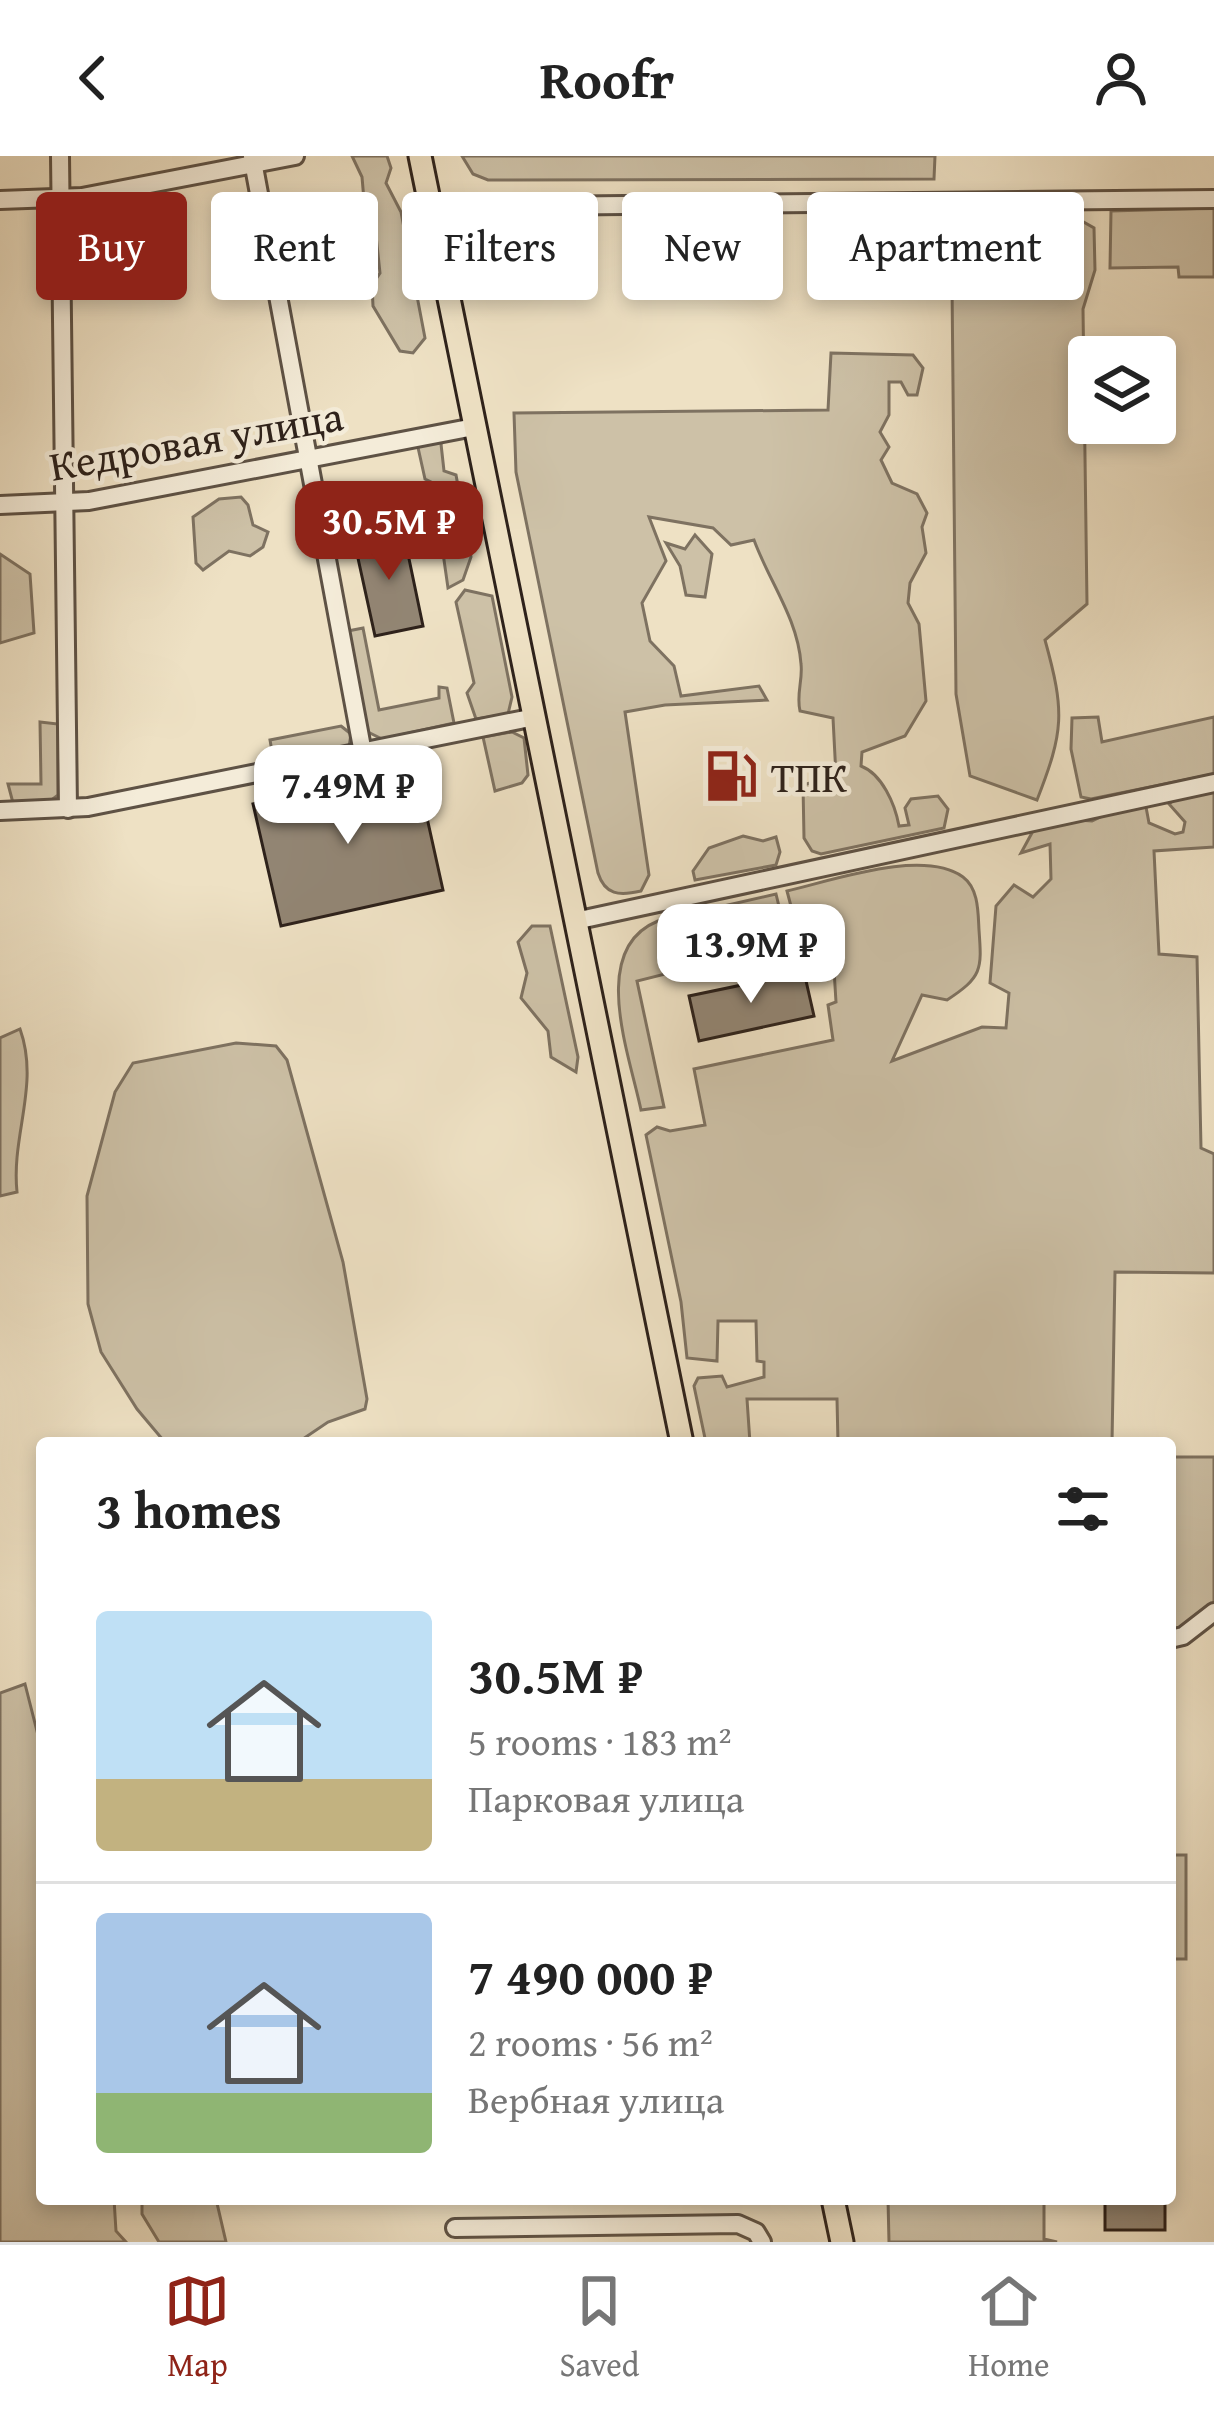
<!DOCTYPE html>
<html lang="en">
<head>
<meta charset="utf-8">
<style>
  body { margin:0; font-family:"Gentium Book Plus",serif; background:#f6f6f6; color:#222; height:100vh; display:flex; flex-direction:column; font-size:45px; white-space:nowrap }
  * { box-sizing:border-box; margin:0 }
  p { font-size:39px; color:#767676 }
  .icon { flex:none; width:66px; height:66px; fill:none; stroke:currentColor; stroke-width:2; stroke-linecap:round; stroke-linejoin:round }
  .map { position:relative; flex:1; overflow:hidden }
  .sheet { position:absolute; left:36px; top:1281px; width:1140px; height:768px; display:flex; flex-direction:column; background:#fff; border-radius:12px; box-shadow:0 6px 18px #0003 }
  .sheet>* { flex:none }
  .banner { position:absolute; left:36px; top:36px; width:1143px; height:108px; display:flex; gap:24px }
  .controls { position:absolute; left:1068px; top:180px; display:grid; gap:24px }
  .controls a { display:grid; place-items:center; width:108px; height:108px; border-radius:12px; background:#fff; box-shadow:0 6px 18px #0003; font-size:60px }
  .price { position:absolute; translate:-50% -102px; padding:0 27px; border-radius:24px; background:#fff; color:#222; font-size:39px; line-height:78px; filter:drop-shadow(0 3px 6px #0008) }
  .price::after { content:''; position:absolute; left:50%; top:72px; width:36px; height:27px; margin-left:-18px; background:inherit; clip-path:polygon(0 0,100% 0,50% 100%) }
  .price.current { background:#8f2418; color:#fff }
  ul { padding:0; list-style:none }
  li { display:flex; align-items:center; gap:36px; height:300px; padding:0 60px }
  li+li { border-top:3px solid #e0e0e0 }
  li span { display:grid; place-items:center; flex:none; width:336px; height:240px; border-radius:12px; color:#555 }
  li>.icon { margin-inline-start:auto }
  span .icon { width:144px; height:144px; fill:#fffc; stroke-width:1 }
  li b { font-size:51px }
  h2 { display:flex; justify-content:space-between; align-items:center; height:144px; padding:0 60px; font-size:51px }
  .chip { padding:0 42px; border-radius:12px; background:#fff; box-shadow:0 6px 18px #0003; font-size:42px; line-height:108px }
  .chip.current { background:#8f2418; color:#fff }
  header { display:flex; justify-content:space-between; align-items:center; height:156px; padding:0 60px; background:#fff; font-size:54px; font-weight:600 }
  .tabs { display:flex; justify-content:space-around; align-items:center; height:168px; border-top:3px solid #e0e0e0; background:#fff; font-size:33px; color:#767676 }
  .tabs a { display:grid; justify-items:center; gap:6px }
  .tabs .current { color:#8f2418 }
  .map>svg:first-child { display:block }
  .green { fill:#cdc1a7; stroke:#7e7261; stroke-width:3 }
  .building { fill:#928573; stroke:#2e221b; stroke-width:3 }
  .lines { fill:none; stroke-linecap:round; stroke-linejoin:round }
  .minor-casing { stroke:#5e5245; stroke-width:22 }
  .major-casing { stroke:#2e221b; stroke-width:27 }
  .minor { stroke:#f4ecd9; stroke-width:16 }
  .major { stroke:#eee1c4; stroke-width:21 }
  .labels { text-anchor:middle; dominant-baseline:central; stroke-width:9; stroke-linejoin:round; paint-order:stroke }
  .street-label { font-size:42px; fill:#2e221b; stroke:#f4ecd9 }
  .poi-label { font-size:42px; fill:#2e221b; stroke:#f4ecd9; text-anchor:start }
</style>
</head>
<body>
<header><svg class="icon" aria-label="back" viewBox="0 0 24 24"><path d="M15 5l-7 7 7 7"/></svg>Roofr<svg class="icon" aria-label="person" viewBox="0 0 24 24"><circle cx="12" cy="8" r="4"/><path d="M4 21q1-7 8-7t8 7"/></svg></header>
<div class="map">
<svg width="1214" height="2086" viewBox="0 0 1214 2086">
  <rect width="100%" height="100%" fill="#eee1c4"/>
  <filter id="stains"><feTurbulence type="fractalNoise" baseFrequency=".00167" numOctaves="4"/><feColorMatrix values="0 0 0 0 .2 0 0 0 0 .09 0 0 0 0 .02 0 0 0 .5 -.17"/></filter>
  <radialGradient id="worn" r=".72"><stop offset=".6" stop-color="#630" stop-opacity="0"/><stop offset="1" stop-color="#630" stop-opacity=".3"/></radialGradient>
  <g class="green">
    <path d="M 352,0 L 387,0 L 391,12 L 386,27 L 401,56 L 425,182 L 413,197 L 400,195 L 373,150 L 372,129 L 380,117 L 375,70 L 365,56 L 362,21 Z"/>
    <path d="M 462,0 L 935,0 L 934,23 L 488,24 L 473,18 Z"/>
    <path d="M 1214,52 L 1214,121 L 1179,121 L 1178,111 L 1110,112 L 1111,55 Z"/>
    <path d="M 1073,60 L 1094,72 L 1095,114 L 1083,153 L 1087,448 L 1045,484 C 1065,556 1064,575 1037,644 L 970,620 L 956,538 L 952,127 L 956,61 Z"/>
    <path d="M 831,197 L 913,199 L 923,212 L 917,239 L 908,239 L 901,226 L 889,226 L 889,259 L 880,276 L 889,291 L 881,304 L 892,327 L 917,338 L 927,357 L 922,371 L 926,397 L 910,427 L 908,447 L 919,468 L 926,545 L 905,580 L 862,596 L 861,610 C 882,618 895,648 899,670 L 909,669 L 905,652 L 911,643 L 938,640 L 948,653 L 944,672 L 821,698 L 812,695 L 804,682 L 803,629 L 836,620 L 833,562 L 800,555 C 796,538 803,524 801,508 C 798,463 769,425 754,384 L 731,389 L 713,372 L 649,361 L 666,405 L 642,447 L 650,485 L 674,510 L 681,540 L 759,530 L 767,544 L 665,549 L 625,556 L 649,719 L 641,735 C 619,740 605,739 598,717 L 516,316 L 514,257 L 828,254 Z"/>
    <path d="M 447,281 L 441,288 L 444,315 L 456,319 L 471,401 L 463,424 L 448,432 L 433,327 L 425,323 L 417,287 Z"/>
    <path d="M 241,341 L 248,349 L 253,369 L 268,376 L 263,391 L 250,400 L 229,395 L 203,414 L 196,407 L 193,361 L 219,343 Z"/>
    <path d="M 695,379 L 712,398 L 705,441 L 686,439 L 680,410 L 666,387 L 685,393 Z"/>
    <path d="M 0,398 L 30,418 L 34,477 L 0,487 Z"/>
    <path d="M 465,434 L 492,440 L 512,541 L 508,558 L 476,563 L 467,537 L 474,527 L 456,446 Z"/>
    <path d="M 363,472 L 379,554 L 439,542 L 439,531 L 447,532 L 454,567 L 382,583 L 368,576 L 348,475 Z"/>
    <path d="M 1098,561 L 1102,586 L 1214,561 L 1214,618 L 1091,643 L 1081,641 L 1071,593 L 1072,562 Z"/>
    <path d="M 40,566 L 58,568 L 58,639 L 49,646 L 13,647 L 8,628 L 41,628 Z"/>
    <path d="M 341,570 L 351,578 L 349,591 L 280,605 L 273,601 L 270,584 Z"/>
    <path d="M 512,576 L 524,582 L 528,619 L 522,627 L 495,635 L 483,581 Z"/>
    <path d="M 1214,632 L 1214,691 L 1154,695 L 1159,798 L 1197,801 L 1201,992 L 1214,998 L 1214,1117 L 1115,1116 L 1112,1287 L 838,1287 L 837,1243 L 747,1243 L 750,1287 L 706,1287 L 694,1230 L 698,1222 L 722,1220 L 727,1231 L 764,1221 L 764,1206 L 757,1205 L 756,1165 L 718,1165 L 717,1205 L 687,1202 L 681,1146 L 646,979 L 657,971 L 670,975 L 705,969 L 694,913 L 833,884 L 828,849 L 836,846 L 832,781 L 797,773 L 787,735 C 831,725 923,692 963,721 C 979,733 978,757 979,774 C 982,814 982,821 947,844 L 922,839 L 892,905 L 982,871 L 1006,872 L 1009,837 L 990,827 L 996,750 L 1014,729 L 1033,741 L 1051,723 L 1050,688 L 1021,697 L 1033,675 L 1063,663 L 1092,665 L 1117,653 L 1146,651 L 1149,667 L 1175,678 L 1183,676 L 1185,666 L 1169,648 L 1176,642 Z"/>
    <path d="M 743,680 L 763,685 L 776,681 L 780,696 L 776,709 L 695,724 L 693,715 L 709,692 Z"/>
    <path d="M 776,738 L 782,763 L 751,778 L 737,800 L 637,825 L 664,951 L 641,954 C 630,900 588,793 658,765 Z"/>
    <path d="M 532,770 L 550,770 L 578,901 L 576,916 L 551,901 L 548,875 L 521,842 L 527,817 L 518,786 Z"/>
    <path d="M 20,873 C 40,929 11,979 17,1036 L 0,1040 L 0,882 Z"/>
    <path d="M 236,887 L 276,890 L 287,904 L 343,1106 L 367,1243 L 365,1253 L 328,1266 L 297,1287 L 173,1287 L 163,1284 L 137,1253 L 101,1196 L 88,1148 L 87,1040 L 115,936 L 133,907 Z"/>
    <path d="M 1170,1301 L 1214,1301 L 1214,1450 L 1181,1475 L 1170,1476 Z"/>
    <path d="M 25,1528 L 42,1595 L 42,2043 L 114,2043 L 116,2075 L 126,2086 L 0,2086 L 0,1537 Z"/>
    <path d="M 1173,1699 L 1186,1699 L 1186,1803 L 1175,1803 L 1170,1792 Z"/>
    <path d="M 142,2043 L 216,2043 L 226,2086 L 159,2086 L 142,2058 Z"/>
    <path d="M 888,2043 L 1044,2043 L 1044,2083 L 1057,2086 L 889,2086 Z"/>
  </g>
  <g class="building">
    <path d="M 403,374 L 423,470 L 375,480 L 354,384 Z"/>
    <path d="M 416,612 L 443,734 L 281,770 L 253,648 Z"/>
    <path d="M 804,816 L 814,860 L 699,885 L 689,840 Z"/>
    <rect x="1105" y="2043" width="60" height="31"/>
  </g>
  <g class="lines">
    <g class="minor-casing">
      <g id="minor">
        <path d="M 60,0 L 68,653"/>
        <path d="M 252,0 L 363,597"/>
        <path d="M 0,44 L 82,41 L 295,0"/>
        <path d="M 430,51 L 1214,43"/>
        <path d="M 0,349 L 89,345 L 474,271"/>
        <path d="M 0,655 L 88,651 L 535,561"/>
        <path d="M 575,765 L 1214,627"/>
        <path d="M 1170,1483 L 1183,1480 L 1214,1456"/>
        <path d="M 455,2072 L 738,2068 L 756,2076 L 762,2086"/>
      </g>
    </g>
    <g class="major-casing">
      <g id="major">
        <path d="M 420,0 L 682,1287"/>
        <path d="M 833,2043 L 842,2086"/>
      </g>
    </g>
    <use href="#minor" class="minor"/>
    <use href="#major" class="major"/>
  </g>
  <defs>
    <g id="fuel-bare" transform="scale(4.14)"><path d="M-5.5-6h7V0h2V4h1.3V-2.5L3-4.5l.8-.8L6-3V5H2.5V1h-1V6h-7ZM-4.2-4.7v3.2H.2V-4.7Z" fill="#8f2418" stroke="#f4ecd9" stroke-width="2.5" paint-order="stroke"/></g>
  </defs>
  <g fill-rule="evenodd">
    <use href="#fuel-bare" x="731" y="620"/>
  </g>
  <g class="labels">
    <g class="street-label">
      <text transform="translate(196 284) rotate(-10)">Кедровая улица</text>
    </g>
    <g class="poi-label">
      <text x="771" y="620">ТПК</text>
    </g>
  </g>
  <rect width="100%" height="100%" filter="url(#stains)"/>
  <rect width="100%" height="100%" fill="url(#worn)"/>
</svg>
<div class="controls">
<a><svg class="icon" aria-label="layers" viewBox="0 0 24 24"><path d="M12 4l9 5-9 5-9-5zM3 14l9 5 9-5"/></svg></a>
</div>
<b class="price current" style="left:389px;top:427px">30.5M ₽</b>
<b class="price" style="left:348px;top:691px">7.49M ₽</b>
<b class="price" style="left:751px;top:850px">13.9M ₽</b>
<div class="banner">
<a class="chip current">Buy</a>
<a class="chip">Rent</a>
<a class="chip">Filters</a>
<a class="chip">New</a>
<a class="chip">Apartment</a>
</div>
<section class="sheet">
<h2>3 homes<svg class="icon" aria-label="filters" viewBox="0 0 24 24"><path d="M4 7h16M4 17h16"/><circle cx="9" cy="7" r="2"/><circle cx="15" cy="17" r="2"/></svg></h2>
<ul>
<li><span style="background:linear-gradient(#bfe0f5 70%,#c2b280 0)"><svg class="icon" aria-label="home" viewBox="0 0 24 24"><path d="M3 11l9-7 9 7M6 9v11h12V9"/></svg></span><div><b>30.5M ₽</b><p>5 rooms · 183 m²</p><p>Парковая улица</p></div></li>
<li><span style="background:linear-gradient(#a9c7e8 75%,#8fb573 0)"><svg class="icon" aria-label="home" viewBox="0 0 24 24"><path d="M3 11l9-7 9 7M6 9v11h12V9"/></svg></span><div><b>7 490 000 ₽</b><p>2 rooms · 56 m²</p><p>Вербная улица</p></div></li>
</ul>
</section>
</div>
<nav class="tabs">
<a class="current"><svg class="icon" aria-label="map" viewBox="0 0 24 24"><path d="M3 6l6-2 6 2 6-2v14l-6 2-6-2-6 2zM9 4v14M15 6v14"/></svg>Map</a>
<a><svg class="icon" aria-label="saved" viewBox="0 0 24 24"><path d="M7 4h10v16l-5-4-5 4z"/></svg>Saved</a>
<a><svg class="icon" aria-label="home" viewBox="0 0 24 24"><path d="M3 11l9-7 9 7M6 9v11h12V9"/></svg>Home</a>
</nav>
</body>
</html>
